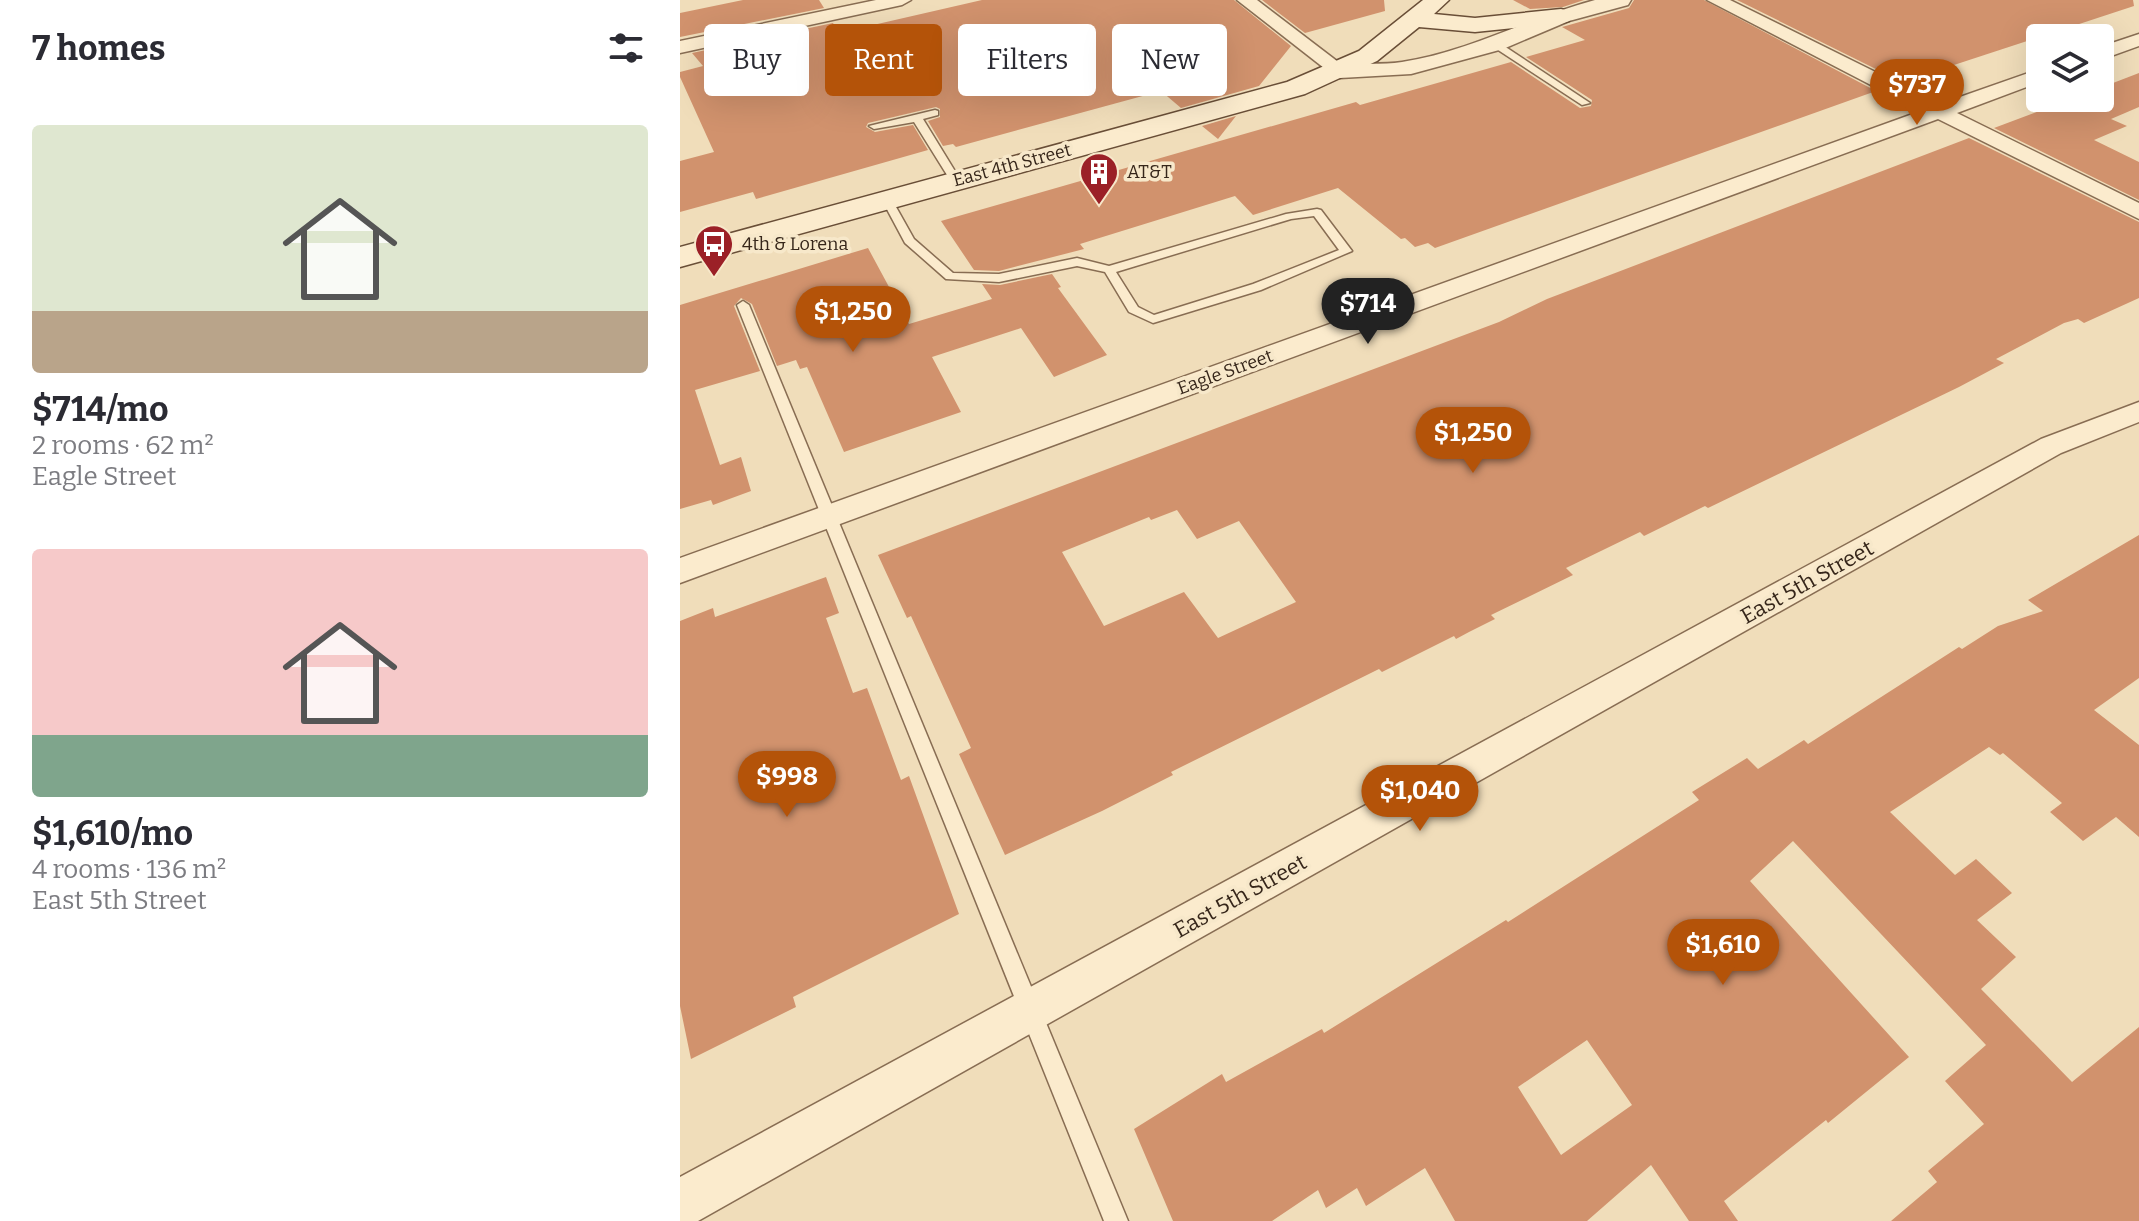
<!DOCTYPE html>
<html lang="en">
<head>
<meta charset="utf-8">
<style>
  body { margin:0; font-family:Bitter,serif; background:#f7f7f7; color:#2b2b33; height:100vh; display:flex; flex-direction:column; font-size:30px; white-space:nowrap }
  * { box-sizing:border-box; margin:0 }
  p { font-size:26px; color:#7c7c81 }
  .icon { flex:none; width:44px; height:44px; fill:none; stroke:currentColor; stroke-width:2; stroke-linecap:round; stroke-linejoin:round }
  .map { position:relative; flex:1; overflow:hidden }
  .drawer { display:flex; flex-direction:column; background:#fff; width:680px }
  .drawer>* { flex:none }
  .top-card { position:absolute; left:24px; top:24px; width:760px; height:72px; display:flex; gap:16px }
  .fabs { position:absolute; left:1346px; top:24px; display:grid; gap:16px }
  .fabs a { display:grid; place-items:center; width:88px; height:88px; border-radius:8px; background:#fff; box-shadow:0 8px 32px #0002; font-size:40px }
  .price { position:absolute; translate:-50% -68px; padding:0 18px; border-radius:28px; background:#b45309; color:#fff; font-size:26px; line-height:52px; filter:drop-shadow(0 2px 4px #0008) }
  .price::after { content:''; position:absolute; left:50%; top:48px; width:24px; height:18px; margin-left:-12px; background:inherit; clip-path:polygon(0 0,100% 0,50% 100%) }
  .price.on { background:#222; color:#fff }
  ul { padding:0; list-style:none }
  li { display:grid; align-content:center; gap:16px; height:424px; padding:0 32px }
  li span { display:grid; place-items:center; height:248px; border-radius:8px; color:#555 }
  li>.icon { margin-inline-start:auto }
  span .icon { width:144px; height:144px; fill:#fffc; stroke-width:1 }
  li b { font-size:34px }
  h2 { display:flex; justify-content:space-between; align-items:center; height:96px; padding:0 32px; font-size:34px }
  .tag { padding:0 28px; border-radius:8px; background:#fff; box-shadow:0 8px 32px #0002; font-size:28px; line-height:72px }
  .tag.on { background:#b45309; color:#fff }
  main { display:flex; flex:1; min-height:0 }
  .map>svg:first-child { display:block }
  .building { fill:#d1926d; fill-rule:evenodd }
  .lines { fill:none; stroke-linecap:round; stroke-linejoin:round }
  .service-casing { stroke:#886d53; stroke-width:3 }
  .minor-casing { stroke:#886d53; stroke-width:3 }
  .tertiary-casing { stroke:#886d53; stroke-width:3 }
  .secondary-casing { stroke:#694e37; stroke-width:3 }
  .service { fill:#fbebcd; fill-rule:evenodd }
  .minor { fill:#fbebcd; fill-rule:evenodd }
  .tertiary { fill:#fbebcd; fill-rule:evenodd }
  .secondary { fill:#fbebcd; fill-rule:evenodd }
  .labels { text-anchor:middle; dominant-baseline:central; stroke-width:7; stroke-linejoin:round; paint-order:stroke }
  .far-street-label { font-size:18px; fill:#36261a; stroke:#f7e8ca }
  .far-poi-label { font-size:18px; fill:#36261a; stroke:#f7e8ca; text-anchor:start }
  .street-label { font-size:22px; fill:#36261a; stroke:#f7e8ca }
</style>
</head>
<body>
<main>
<section class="drawer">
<h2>7 homes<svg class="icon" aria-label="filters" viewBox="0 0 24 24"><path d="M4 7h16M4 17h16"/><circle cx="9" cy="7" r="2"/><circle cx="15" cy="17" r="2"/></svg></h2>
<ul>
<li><span style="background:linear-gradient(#dfe7d0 75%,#b9a48a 0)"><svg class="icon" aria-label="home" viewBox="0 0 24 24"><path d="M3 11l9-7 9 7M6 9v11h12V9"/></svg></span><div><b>$714/mo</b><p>2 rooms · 62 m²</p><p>Eagle Street</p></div></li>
<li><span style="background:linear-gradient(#f6c9c9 75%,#7fa58c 0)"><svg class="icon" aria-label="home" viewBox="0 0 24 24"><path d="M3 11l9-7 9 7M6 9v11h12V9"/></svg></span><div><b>$1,610/mo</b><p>4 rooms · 136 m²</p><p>East 5th Street</p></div></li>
</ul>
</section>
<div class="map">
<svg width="1459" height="1221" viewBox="0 0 1459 1221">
  <rect width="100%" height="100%" fill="#f0ddba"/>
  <g class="building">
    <path d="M 63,0 L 139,0 L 144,8 L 0,37 L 0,13 Z"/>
    <path d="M 302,0 L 554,0 L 611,46 L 579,86 L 501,108 L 481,91 L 276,147 L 273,144 L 263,146 L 248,121 L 260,117 L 260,109 L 256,107 L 188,123 L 186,127 L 195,132 L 233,125 L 248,150 L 76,199 L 73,192 L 0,212 L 0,161 L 34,152 L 0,77 L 0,72 L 23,66 L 12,53 L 153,23 L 158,32 L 167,31 Z"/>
    <path d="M 582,0 L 704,0 L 705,11 L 625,33 Z"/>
    <path d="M 833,0 L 904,0 L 883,7 L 850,9 Z"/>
    <path d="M 954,0 L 1024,0 L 1196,91 L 755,248 L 748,243 L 735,247 L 725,238 L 721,239 L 658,188 L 573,215 L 555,196 L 400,244 L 404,249 L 319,271 L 294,270 L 261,221 L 676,102 L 680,105 L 831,62 L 900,108 L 911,106 L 912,100 L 846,57 L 905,40 L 882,27 L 949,8 Z"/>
    <path d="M 1057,0 L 1453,0 L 1454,6 L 1222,82 Z"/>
    <path d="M 1459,73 L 1459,107 L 1431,119 L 1447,126 L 1414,140 L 1459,162 L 1459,200 L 1314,128 L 1394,98 L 1420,98 L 1420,88 Z"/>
    <path d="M 556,116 L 538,139 L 522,126 Z"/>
    <path d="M 1289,138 L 1459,222 L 1459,298 L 1404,323 L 1398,319 L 1384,323 L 1316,359 L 1324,363 L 1279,387 L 1028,508 L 1025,506 L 964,536 L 960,532 L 886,568 L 893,575 L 811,615 L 815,619 L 789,632 L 776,639 L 774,636 L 702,672 L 699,669 L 491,772 L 493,775 L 422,811 L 325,855 L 279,754 L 291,748 L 231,616 L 227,618 L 198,555 L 819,322 L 867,299 ZM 497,510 L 517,539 L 559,521 L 616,602 L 538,638 L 504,592 L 424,626 L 382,552 L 469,517 L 471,520 Z"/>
    <path d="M 188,248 L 229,324 L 312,299 L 302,284 L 320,285 L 372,274 L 381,287 L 378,288 L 427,355 L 374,377 L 341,328 L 252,357 L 281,412 L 164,452 L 127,367 L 120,369 L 116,360 L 97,366 L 72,304 L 61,298 L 54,306 L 80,371 L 15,390 L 40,465 L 61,457 L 71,491 L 33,505 L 31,500 L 0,509 L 0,305 Z"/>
    <path d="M 1459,535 L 1459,678 L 1414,710 L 1459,745 L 1459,837 L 1436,817 L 1403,841 L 1370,812 L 1382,803 L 1323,753 L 1320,755 L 1309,747 L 1210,812 L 1275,875 L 1296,859 L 1332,893 L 1297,920 L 1336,957 L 1301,989 L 1392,1082 L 1459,1027 L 1459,1221 L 1211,1221 L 1257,1182 L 1248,1171 L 1304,1124 L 1265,1081 L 1306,1045 L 1113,841 L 1070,881 L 1229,1057 L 1148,1123 L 1146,1120 L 1044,1201 L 1058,1221 L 1009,1221 L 971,1165 L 907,1221 L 775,1221 L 745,1168 L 686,1206 L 677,1188 L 646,1208 L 638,1190 L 592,1221 L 493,1221 L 454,1129 L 542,1074 L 546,1082 L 642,1029 L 644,1033 L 826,920 L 828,922 L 1019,800 L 1012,792 L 1067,758 L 1078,769 L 1124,740 L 1128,744 L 1279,647 L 1282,649 L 1318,626 L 1363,611 L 1348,600 ZM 907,1040 L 952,1105 L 881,1155 L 838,1087 Z"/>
    <path d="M 146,577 L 159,613 L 146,618 L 173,693 L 187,688 L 221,780 L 229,776 L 279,914 L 113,997 L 116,1007 L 11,1059 L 0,1006 L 0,621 L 33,608 L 35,617 Z"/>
  </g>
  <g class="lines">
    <g class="service-casing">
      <g id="service">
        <path d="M 812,42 L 818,42 L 910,103 L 902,105 L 812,46 Z"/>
        <path d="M 255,110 L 258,111 L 258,115 L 243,119 L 281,181 L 280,183 L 272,183 L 234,122 L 194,129 L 189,126 Z"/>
        <path d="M 203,198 L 211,198 L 234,239 L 273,273 L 319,274 L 397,258 L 429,266 L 606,214 L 637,209 L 641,210 L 672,251 L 581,290 L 473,323 L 449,312 L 425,272 L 397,266 L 319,282 L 266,279 L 225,243 L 202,200 ZM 634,216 L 659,250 L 573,284 L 474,315 L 458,307 L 436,272 L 611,219 Z"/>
        <path d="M 63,301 L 69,305 L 448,1221 L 424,1221 L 57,305 Z"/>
      </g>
    </g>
    <g class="minor-casing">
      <g id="minor">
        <path d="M 196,0 L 231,0 L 222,5 L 0,53 L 0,41 Z"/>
        <path d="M 557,0 L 577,0 L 670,71 L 660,77 L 653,75 Z"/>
        <path d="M 1027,0 L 1050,0 L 1260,104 L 1360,69 L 1360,82 L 1277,113 L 1459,203 L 1459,219 L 1258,119 L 0,583 L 0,558 L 1241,111 Z"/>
        <path d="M 1459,34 L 1459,46 L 1420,60 L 1420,47 Z"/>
        <path d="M 1459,402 L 1459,422 L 1381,453 L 18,1221 L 0,1221 L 0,1177 L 1361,439 Z"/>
      </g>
    </g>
    <g class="tertiary-casing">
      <path id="tertiary" d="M 915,0 L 951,0 L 948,5 L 889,21 L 823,49 L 731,74 L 660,78 L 651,76 L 648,71 L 651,66 L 660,64 C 680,63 702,65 722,62 C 789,52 850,17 915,0 Z"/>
    </g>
    <g class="secondary-casing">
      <path id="secondary" d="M 743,0 L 769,0 L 754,14 L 795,18 L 881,9 L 889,11 L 893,16 L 889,21 L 881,23 L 795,32 L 739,27 L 697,61 L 625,94 L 0,267 L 0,247 L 607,82 L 679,51 Z"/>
    </g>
    <use href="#service" class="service"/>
    <use href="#minor" class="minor"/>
    <use href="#tertiary" class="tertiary"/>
    <use href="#secondary" class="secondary"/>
  </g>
  <defs>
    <g id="building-pin" transform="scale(2)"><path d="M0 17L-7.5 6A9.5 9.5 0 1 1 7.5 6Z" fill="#9b2027" stroke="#f7e8ca"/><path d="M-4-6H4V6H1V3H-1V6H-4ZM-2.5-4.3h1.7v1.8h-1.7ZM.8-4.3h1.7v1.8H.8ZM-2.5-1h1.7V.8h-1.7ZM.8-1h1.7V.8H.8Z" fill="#fff"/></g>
    <g id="bus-pin" transform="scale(2)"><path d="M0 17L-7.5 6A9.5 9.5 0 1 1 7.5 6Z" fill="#9b2027" stroke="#f7e8ca"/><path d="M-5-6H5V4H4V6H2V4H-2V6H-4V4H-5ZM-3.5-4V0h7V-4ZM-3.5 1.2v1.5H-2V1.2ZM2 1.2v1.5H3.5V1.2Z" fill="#fff"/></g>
  </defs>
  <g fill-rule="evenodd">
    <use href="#building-pin" x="419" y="172"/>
    <use href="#bus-pin" x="34" y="244"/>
  </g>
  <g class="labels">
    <g class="far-street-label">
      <text transform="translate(332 165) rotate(-15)">East 4th Street</text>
      <text transform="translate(545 372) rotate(-20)">Eagle Street</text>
    </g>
    <g class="far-poi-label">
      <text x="447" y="172">AT&amp;T</text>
      <text x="62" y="244">4th &amp; Lorena</text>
    </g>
    <g class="street-label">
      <text transform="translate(1127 582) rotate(-29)">East 5th Street</text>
      <text transform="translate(560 896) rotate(-29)">East 5th Street</text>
    </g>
  </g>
</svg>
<div class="fabs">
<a><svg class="icon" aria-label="layers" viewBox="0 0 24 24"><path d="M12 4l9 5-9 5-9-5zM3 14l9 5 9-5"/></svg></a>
</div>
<b class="price" style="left:1237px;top:127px">$737</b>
<b class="price on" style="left:688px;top:346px">$714</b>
<b class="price" style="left:173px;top:354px">$1,250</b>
<b class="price" style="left:793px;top:475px">$1,250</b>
<b class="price" style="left:107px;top:819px">$998</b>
<b class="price" style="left:740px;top:833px">$1,040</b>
<b class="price" style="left:1043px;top:987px">$1,610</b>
<div class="top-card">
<a class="tag">Buy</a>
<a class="tag on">Rent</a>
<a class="tag">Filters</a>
<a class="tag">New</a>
</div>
</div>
</main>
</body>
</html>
